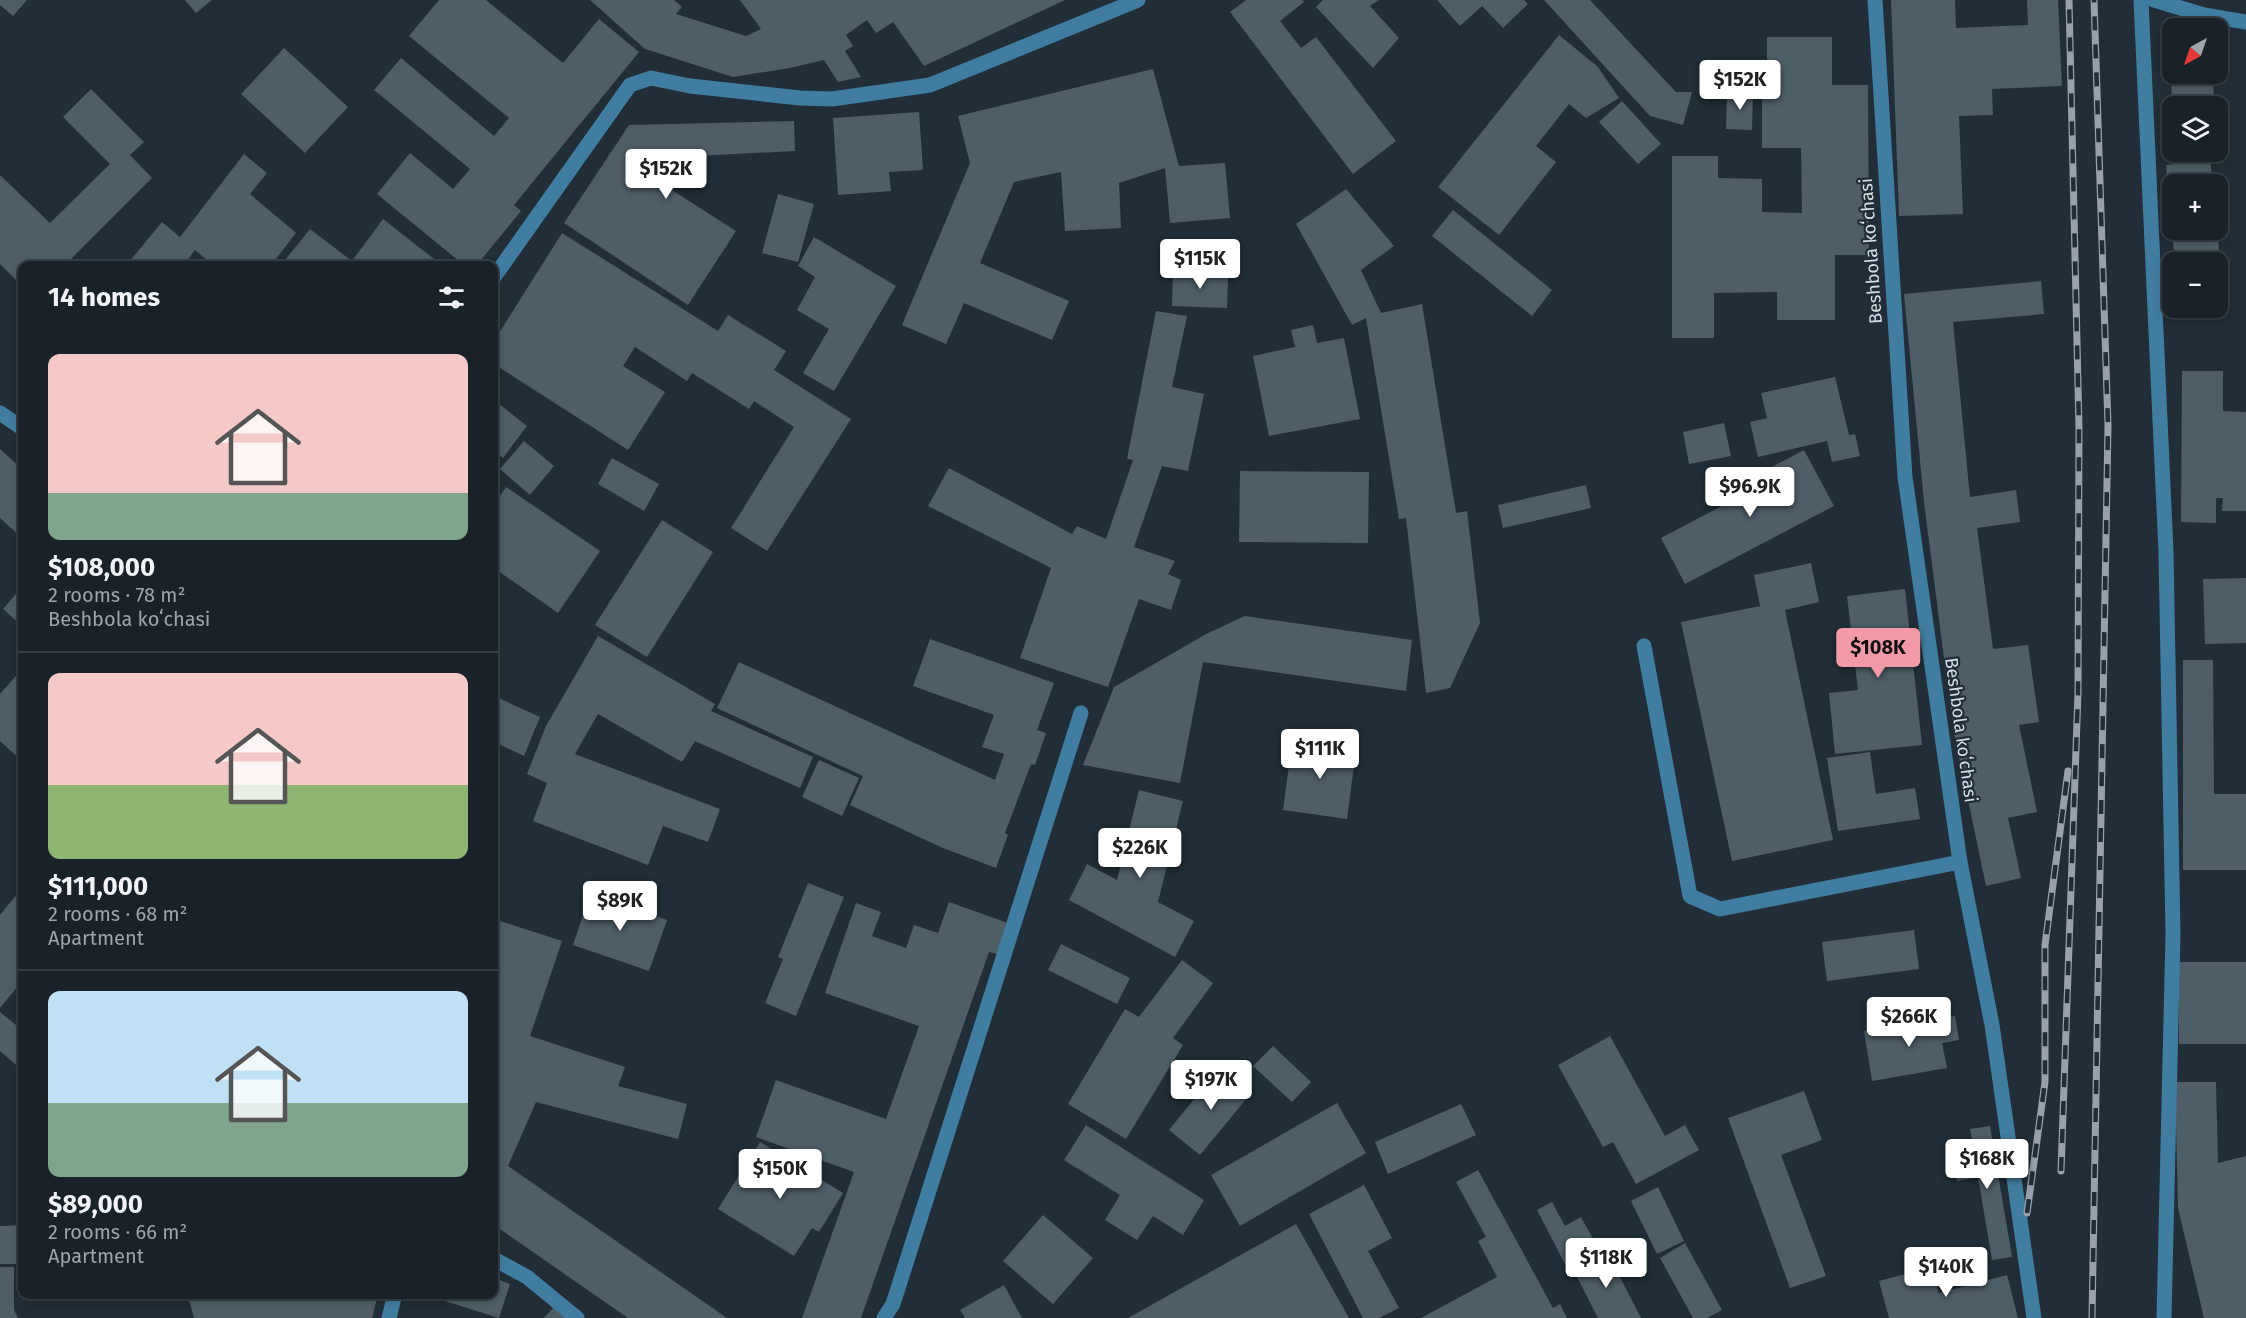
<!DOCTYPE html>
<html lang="en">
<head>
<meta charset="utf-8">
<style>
  body { margin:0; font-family:"Fira Sans",sans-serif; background:#222a31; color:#f1f3f6; height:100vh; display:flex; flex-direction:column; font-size:22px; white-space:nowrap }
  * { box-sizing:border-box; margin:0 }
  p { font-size:20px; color:#9fa4a8 }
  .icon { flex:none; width:33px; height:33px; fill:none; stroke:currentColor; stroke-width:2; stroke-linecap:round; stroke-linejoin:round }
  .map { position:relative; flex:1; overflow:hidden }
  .sheet { position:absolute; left:18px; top:261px; width:480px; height:1038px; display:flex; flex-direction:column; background:#192229; border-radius:12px; box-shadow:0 3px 9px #0003,0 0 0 2px #373f46 }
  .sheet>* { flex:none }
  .needle { width:39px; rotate:220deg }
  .tools { position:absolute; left:2162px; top:18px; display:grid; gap:12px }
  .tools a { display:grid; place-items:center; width:66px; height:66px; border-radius:12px; background:#192229; box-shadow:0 3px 9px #0003,0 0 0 2px #373f46; font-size:30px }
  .price { position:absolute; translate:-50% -51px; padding:0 14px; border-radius:6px; background:#fff; color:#222; font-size:20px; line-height:39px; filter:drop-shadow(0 2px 3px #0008) }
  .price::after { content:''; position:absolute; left:50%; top:36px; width:18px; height:14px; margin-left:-9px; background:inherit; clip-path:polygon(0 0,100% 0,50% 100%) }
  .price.current { background:#f39aa8; color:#111 }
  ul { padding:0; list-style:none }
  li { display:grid; align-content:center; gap:12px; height:318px; padding:0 30px }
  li+li { border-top:2px solid #373f46 }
  li span { display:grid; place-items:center; height:186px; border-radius:12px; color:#555 }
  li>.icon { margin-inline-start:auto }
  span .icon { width:108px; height:108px; fill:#fffc; stroke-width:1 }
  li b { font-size:26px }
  h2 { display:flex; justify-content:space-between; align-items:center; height:72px; padding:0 30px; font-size:26px }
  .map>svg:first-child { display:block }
  .building { fill:#4e5d66 }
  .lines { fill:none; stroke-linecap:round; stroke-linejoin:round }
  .minor { stroke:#417da1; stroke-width:15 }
  .rail-casing { stroke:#98a1a9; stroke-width:7 }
  .rail { stroke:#212e37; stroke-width:4.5; stroke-dasharray:14; stroke-linecap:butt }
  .labels { text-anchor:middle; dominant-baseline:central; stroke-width:4.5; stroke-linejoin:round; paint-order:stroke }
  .street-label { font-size:18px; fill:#d6dee4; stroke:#212e37 }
</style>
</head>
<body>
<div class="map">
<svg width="2246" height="1318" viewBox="0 0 2246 1318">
  <rect width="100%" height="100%" fill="#212e37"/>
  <g class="building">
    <path d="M 0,0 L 27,0 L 13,16 L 0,5 Z"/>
    <path d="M 185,0 L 212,0 L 196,13 Z"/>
    <path d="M 439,0 L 486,0 L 563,63 L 599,19 L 639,52 L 514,205 L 521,211 L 476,266 L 465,266 L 377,194 L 410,153 L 453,189 L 470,169 L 374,90 L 401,58 L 494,136 L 509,118 L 409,36 Z"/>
    <path d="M 590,0 L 674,0 L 682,7 L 676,14 L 746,36 L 761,29 L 740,0 L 1065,0 L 924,66 L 893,22 L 876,33 L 867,20 L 846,35 L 853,46 L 845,51 L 861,77 L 838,82 L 824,60 L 790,68 L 733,77 L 645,49 Z"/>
    <path d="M 1246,0 L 1303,0 L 1304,2 L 1280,21 L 1301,48 L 1316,37 L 1396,141 L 1353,174 L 1230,12 Z"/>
    <path d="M 1323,0 L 1379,0 L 1370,6 L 1399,38 L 1373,68 L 1316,7 Z"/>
    <path d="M 1437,0 L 1524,0 L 1528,4 L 1503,28 L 1482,6 L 1460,26 Z"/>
    <path d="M 1544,0 L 1590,0 L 1676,92 L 1692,92 L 1683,125 L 1650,116 Z"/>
    <path d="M 1891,0 L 1955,0 L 1956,28 L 2028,25 L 2027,0 L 2058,0 L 2062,86 L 1992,89 L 1993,115 L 1959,116 L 1963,214 L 1899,216 Z"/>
    <path d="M 1559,35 L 1598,67 L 1619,98 L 1586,118 L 1569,104 L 1536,146 L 1556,162 L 1499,235 L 1438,187 Z"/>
    <path d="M 1767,37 L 1832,37 L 1832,85 L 1868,85 L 1869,255 L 1835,255 L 1835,320 L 1777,320 L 1777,292 L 1714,293 L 1714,338 L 1672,338 L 1672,156 L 1718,156 L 1718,178 L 1762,179 L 1762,212 L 1802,213 L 1801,148 L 1762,148 L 1762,85 L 1767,85 Z"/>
    <path d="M 284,48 L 348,107 L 305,153 L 241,94 Z"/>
    <path d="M 1153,69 L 1179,166 L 1225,163 L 1230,218 L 1170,223 L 1165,168 L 1119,183 L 1121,228 L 1065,231 L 1061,172 L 1014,182 L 980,263 L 1069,301 L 1052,340 L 964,303 L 946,344 L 902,325 L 970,163 L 958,116 Z"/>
    <path d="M 2171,74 L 2213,74 L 2214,106 L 2172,106 Z"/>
    <path d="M 91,89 L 144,142 L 130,155 L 152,178 L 64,266 L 22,266 L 22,286 L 0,264 L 0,175 L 50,223 L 110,164 L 63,117 Z"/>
    <path d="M 1727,92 L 1753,93 L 1752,130 L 1726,129 Z"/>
    <path d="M 1622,101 L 1661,144 L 1638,164 L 1599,122 Z"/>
    <path d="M 919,112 L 923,170 L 889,172 L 891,191 L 838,195 L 833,118 Z"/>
    <path d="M 794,121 L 795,151 L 678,157 L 661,183 L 736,231 L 688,305 L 564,223 L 629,125 Z"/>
    <path d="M 244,154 L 267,173 L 250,194 L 296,233 L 275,260 L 281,265 L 310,229 L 352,261 L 383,219 L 443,266 L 214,266 L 195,250 L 183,266 L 133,266 L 129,262 L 162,222 L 180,237 Z"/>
    <path d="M 2210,160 L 2213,184 L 2172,184 L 2172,209 L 2170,209 L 2166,165 Z"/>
    <path d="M 1346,189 L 1394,246 L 1361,270 L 1381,313 L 1422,304 L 1456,513 L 1467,511 L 1480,623 L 1450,688 L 1426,693 L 1406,518 L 1399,519 L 1366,318 L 1352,325 L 1296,224 Z"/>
    <path d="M 778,194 L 814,204 L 798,262 L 762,253 Z"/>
    <path d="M 1453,210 L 1552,290 L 1532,316 L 1432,236 Z"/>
    <path d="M 2172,230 L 2217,230 L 2221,269 L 2217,270 L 2217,262 L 2175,262 Z"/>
    <path d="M 562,233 L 718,331 L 728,315 L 786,351 L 774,370 L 851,419 L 767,551 L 731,528 L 794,427 L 754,401 L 749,409 L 692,373 L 687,381 L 635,347 L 623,366 L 665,392 L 628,450 L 494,364 L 494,341 Z"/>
    <path d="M 814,237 L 896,286 L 834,391 L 803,373 L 829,329 L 797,310 L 815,277 L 798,266 Z"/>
    <path d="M 1173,273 L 1228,275 L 1227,308 L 1172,306 Z"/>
    <path d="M 2041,281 L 2044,314 L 1953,322 L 1970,497 L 2016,490 L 2020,522 L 1977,528 L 1993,649 L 2028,645 L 2039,722 L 2019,725 L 2037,812 L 2008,818 L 2021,878 L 1986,886 L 1954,733 L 1944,658 L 1924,502 L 1904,294 Z"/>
    <path d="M 1156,311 L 1187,316 L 1172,387 L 1204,394 L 1188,471 L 1162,466 L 1134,547 L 1175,561 L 1168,574 L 1181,580 L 1171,610 L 1139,599 L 1108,687 L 1020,658 L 1051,568 L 928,506 L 949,468 L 1072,534 L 1077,526 L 1106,539 L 1133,460 L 1127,459 Z"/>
    <path d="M 1313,325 L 1317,343 L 1344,338 L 1360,419 L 1269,436 L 1253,356 L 1295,347 L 1291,330 Z"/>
    <path d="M 2182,371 L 2223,371 L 2223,411 L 2246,412 L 2246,511 L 2222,511 L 2223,498 L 2216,498 L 2216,523 L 2181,522 Z"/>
    <path d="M 1835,377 L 1849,435 L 1855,434 L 1860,456 L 1832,462 L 1827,441 L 1758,457 L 1750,422 L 1767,418 L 1761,393 Z"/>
    <path d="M 494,400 L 527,426 L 503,458 L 494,451 Z"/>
    <path d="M 1724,423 L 1731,456 L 1689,464 L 1683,432 Z"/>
    <path d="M 524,441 L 554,466 L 530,495 L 500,469 Z"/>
    <path d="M 0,449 L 22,469 L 22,538 L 0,518 Z"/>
    <path d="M 1804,450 L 1834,506 L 1685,584 L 1661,538 L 1752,490 L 1747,480 Z"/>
    <path d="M 612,458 L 659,484 L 644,511 L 598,484 Z"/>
    <path d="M 1240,471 L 1369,472 L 1368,543 L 1239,542 Z"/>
    <path d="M 1586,485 L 1591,508 L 1503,528 L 1498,505 Z"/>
    <path d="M 506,487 L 600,551 L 558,613 L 494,568 L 494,505 Z"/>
    <path d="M 662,520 L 713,552 L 647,657 L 595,625 Z"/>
    <path d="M 1811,563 L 1819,602 L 1785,610 L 1833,840 L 1732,861 L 1681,622 L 1760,606 L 1754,575 Z"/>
    <path d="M 2246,578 L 2246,643 L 2205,644 L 2203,579 Z"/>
    <path d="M 22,587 L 22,626 L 3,609 Z"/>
    <path d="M 1905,589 L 1922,745 L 1835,754 L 1829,693 L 1858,690 L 1847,596 Z"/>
    <path d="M 1245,616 L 1412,640 L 1406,691 L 1203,662 L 1180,783 L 1083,765 L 1114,687 L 1208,633 Z"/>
    <path d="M 598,636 L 715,704 L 711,711 L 813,757 L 800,788 L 695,741 L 682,762 L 598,714 L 575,754 L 720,809 L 708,842 L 663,826 L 648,865 L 533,821 L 547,783 L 527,774 L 546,726 Z"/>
    <path d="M 930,639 L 1054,683 L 1037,730 L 1046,733 L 1035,765 L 1031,764 L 1005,833 L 1008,835 L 996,868 L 943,848 L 850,805 L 863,776 L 717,708 L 739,662 L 995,780 L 1004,754 L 982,747 L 994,715 L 913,686 Z"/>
    <path d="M 2183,660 L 2213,660 L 2214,794 L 2246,794 L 2246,870 L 2183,870 Z"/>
    <path d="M 22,669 L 22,761 L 0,741 L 0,694 Z"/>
    <path d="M 494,696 L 540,717 L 524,756 L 494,742 Z"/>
    <path d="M 1292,742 L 1356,750 L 1347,819 L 1283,810 Z"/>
    <path d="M 1870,752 L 1876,794 L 1915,788 L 1920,819 L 1838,831 L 1827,758 Z"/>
    <path d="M 819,760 L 859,778 L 842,816 L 802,797 Z"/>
    <path d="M 1139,790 L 1183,801 L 1158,902 L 1194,921 L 1175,957 L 1069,900 L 1087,864 L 1117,880 Z"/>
    <path d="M 808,883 L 844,897 L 796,1016 L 765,1003 L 783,959 L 778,957 Z"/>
    <path d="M 22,888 L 22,981 L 0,1008 L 0,915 Z"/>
    <path d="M 590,894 L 667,920 L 649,971 L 573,945 Z"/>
    <path d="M 949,902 L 1008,923 L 997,954 L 989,952 L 861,1318 L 802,1318 L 854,1172 L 756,1137 L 776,1080 L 886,1119 L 919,1026 L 825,993 L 856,903 L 881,912 L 872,936 L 906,948 L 914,925 L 938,933 Z"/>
    <path d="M 500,921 L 562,941 L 530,1036 L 625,1067 L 618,1086 L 687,1104 L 678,1139 L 536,1102 L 508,1166 L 727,1318 L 628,1318 L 494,1225 L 494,940 Z"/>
    <path d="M 1914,930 L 1919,969 L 1827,981 L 1822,942 Z"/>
    <path d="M 1061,944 L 1130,978 L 1117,1004 L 1048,970 Z"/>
    <path d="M 1182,960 L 1213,983 L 1173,1038 L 1183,1045 L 1126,1139 L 1068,1104 L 1125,1009 L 1139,1017 Z"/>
    <rect x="2179" y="962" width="67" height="82"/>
    <path d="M 0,1012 L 22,1030 L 22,1070 L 0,1051 Z"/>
    <path d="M 1955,1016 L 1959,1040 L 1942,1043 L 1947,1068 L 1872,1081 L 1864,1031 Z"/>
    <path d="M 1610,1036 L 1665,1136 L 1685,1125 L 1699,1150 L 1636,1184 L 1613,1142 L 1603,1147 L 1558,1065 Z"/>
    <path d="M 1273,1046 L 1311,1082 L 1292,1102 L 1253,1066 Z"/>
    <path d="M 1221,1066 L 1252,1092 L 1200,1155 L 1169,1130 Z"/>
    <path d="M 2175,1082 L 2216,1082 L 2218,1163 L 2246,1156 L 2246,1318 L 2204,1318 L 2178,1208 Z"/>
    <path d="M 1804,1091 L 1822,1140 L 1781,1155 L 1826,1276 L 1790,1288 L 1728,1118 Z"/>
    <path d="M 1337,1103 L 1366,1153 L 1240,1226 L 1211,1175 Z"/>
    <path d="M 1461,1104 L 1476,1135 L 1388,1174 L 1375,1142 Z"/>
    <path d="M 1086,1125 L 1204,1200 L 1183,1235 L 1153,1216 L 1137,1240 L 1105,1220 L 1120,1195 L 1064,1160 Z"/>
    <path d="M 1990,1126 L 2012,1257 L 1992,1260 L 1978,1177 L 1957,1181 L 1953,1161 L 1975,1158 L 1970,1129 Z"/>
    <path d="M 760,1142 L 843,1193 L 819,1232 L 812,1228 L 794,1256 L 718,1209 Z"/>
    <path d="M 1478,1170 L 1553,1308 L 1560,1304 L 1567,1318 L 1421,1318 L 1497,1277 L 1478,1241 L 1486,1237 L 1456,1182 Z"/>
    <path d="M 1364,1185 L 1392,1238 L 1368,1251 L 1399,1308 L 1379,1318 L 1363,1318 L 1309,1214 Z"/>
    <path d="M 1658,1187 L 1684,1241 L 1657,1254 L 1631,1201 Z"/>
    <path d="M 1552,1202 L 1565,1226 L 1581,1217 L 1598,1248 L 1565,1264 L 1537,1210 Z"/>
    <path d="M 1043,1215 L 1093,1258 L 1053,1304 L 1003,1261 Z"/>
    <path d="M 1296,1224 L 1349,1318 L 1128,1318 Z"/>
    <path d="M 22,1225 L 22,1264 L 0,1264 L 0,1226 Z"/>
    <path d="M 1685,1243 L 1722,1310 L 1707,1318 L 1693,1318 L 1660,1258 Z"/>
    <path d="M 1607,1252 L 1641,1318 L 1598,1318 L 1573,1269 Z"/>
    <path d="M 0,1267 L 14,1267 L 14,1310 L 18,1318 L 0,1318 Z"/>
    <path d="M 1932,1267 L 1939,1293 L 2007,1275 L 2018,1318 L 1889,1318 L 1879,1281 Z"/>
    <path d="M 494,1278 L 510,1284 L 499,1318 L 432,1297 L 433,1294 L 494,1294 Z"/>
    <path d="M 1004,1285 L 1022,1318 L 965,1318 L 960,1310 Z"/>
    <path d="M 205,1294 L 378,1294 L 372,1318 L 194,1318 L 189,1300 Z"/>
    <path d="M 554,1307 L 567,1318 L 544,1318 Z"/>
  </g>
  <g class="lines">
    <g class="minor">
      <path d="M 1875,0 L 1905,477 L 1960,862 L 1992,1025 L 2034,1318"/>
      <path d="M 2141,0 L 2166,552 L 2173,934 L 2164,1318"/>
      <path d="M 2154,0 L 2204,15 L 2246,22"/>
      <path d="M 494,277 L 630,85 L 651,78 L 690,86 L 800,98 L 832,99 L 930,85 L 1138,0"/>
      <path d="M 0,413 L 22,428"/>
      <path d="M 1644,646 L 1690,896 L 1720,909 L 1960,862"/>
      <path d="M 494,1259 L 527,1277 L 577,1318"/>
      <path d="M 389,1318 L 395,1294"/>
      <path d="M 884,1318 L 893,1304 L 1081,713"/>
    </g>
    <g class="rail-casing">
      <g id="rail">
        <path d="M 2061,1171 L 2078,693 L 2079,428 L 2069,0"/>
        <path d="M 2027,1213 L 2045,1082 L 2045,945 L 2068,771"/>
        <path d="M 2092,1318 L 2108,426 L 2094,0"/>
      </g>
    </g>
    <use href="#rail" class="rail"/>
  </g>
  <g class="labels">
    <g class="street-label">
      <text transform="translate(1871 251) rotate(-94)">Beshbola koʻchasi</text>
      <text transform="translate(1961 730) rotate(82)">Beshbola koʻchasi</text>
    </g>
  </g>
</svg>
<div class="tools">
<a><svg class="needle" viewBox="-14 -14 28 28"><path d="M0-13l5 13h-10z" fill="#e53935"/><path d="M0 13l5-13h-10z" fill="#9fa4a8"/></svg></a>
<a><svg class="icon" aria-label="layers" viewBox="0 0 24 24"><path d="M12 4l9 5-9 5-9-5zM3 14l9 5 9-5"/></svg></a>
<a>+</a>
<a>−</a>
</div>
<b class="price" style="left:1740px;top:111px">$152K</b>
<b class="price" style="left:666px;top:200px">$152K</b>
<b class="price" style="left:1200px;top:290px">$115K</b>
<b class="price" style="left:1750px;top:518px">$96.9K</b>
<b class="price current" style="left:1878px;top:679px">$108K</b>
<b class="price" style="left:1320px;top:780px">$111K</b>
<b class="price" style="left:1140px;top:879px">$226K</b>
<b class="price" style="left:620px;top:932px">$89K</b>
<b class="price" style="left:1909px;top:1048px">$266K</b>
<b class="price" style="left:1211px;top:1111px">$197K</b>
<b class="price" style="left:1987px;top:1190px">$168K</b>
<b class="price" style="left:780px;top:1200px">$150K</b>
<b class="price" style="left:1606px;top:1289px">$118K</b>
<b class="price" style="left:1946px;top:1298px">$140K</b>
<section class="sheet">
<h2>14 homes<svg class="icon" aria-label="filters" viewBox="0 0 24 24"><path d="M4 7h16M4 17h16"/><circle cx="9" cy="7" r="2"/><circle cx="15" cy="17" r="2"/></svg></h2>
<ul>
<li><span style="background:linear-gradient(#f6c9c9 75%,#7fa58c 0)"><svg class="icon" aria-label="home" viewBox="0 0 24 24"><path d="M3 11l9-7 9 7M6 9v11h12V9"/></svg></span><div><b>$108,000</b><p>2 rooms · 78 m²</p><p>Beshbola koʻchasi</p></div></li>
<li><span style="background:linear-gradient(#f6c9c9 60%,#8fb573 0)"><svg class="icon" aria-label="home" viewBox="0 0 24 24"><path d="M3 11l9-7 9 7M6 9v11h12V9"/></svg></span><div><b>$111,000</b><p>2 rooms · 68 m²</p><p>Apartment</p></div></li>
<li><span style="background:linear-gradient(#bfe0f5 60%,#7fa58c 0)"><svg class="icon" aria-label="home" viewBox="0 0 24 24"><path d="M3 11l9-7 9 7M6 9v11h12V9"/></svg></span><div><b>$89,000</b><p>2 rooms · 66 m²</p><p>Apartment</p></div></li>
</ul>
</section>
</div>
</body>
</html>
